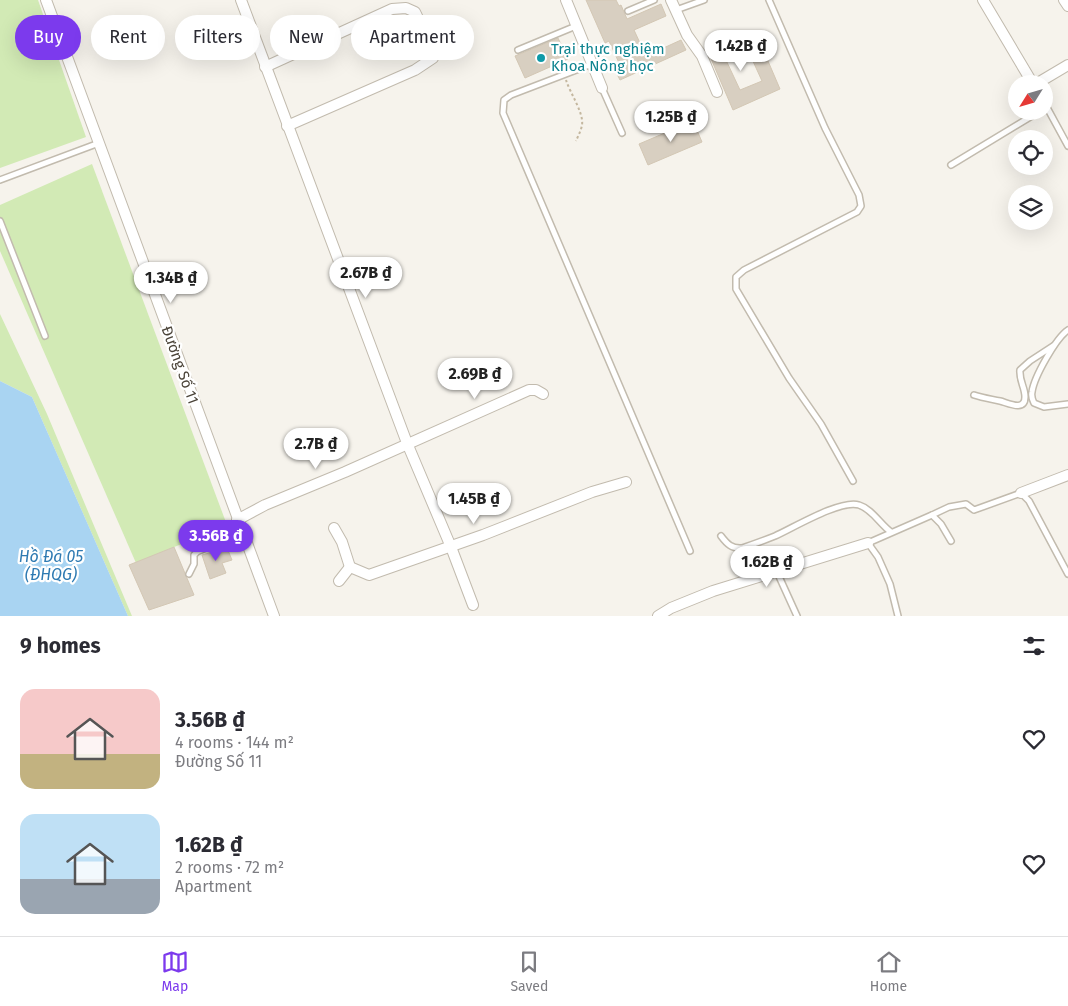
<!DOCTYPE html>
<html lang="en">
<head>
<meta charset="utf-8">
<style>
  body { margin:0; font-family:"Fira Sans",sans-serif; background:#f7f7f7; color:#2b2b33; height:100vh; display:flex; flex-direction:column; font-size:19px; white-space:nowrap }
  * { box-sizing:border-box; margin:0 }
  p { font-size:16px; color:#7c7c81 }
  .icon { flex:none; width:28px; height:28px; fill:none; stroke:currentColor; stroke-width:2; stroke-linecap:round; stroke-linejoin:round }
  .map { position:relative; height:616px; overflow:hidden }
  .side { display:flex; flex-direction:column; background:#fff; flex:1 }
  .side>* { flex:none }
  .banner { position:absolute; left:15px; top:15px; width:500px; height:45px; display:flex; gap:10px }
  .needle { width:32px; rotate:233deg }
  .controls { position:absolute; left:1008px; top:75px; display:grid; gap:10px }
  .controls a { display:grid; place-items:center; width:45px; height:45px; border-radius:50%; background:#fff; box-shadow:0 5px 20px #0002; font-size:25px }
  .price { position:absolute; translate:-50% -42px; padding:0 11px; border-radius:18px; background:#fff; color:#222; font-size:16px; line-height:32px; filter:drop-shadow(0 1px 2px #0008) }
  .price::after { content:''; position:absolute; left:50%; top:30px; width:15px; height:11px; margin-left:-8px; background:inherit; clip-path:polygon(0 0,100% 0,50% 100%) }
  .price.current { background:#7c3aed; color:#fff }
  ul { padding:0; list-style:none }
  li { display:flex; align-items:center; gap:15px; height:125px; padding:0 20px }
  li span { display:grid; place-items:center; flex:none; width:140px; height:100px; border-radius:15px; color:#555 }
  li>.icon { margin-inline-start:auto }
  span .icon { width:60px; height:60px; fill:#fffc; stroke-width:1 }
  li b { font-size:21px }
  h2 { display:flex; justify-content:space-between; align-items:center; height:60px; padding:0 20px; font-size:21px }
  .tag { padding:0 18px; border-radius:22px; background:#fff; box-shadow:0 5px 20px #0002; font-size:18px; line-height:45px }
  .tag.current { background:#7c3aed; color:#fff }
  .dock { display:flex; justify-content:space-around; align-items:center; height:70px; border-top:1px solid #e1e1e2; background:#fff; font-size:14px; color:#7c7c81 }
  .dock a { display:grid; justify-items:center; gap:2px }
  .dock .current { color:#7c3aed }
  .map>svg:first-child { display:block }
  .green { fill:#d2eab5 }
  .water { fill:#a9d4f2 }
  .building { fill:#d8cfc1; stroke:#d3c7b4 }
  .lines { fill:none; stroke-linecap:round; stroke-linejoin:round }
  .lane-casing { stroke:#c2bbae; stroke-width:8 }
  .street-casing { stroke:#c2bbae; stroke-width:12 }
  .path { stroke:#c4b79f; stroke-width:2; stroke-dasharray:2.5 2.5; stroke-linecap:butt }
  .lane { stroke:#fff; stroke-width:5 }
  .street { stroke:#fff; stroke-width:10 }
  .culture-dot { fill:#0f9aa8; stroke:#fff; stroke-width:2 }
  .labels { text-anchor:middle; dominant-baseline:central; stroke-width:4.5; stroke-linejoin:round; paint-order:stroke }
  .culture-label { font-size:15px; fill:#0d838f; stroke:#fff; text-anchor:start }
  .street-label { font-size:15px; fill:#4b4439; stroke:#fff }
  .water-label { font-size:16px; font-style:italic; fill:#2e7ab2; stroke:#fff }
</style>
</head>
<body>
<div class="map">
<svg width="1068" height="616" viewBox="0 0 1068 616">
  <rect width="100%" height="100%" fill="#f6f3ec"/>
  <g class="green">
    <path d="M 0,0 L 38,0 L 86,137 L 0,168 Z"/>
    <path d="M 92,164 L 227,525 L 136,563 L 0,251 L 0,205 Z"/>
    <path d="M 0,314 L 47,414 L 132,616 L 128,616 L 32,397 L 0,381 Z"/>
  </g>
  <path class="water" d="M 0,381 L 32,397 L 128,616 L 0,616 Z"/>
  <g class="building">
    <path d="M 586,0 L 616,0 L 619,6 L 621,5 L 627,19 L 661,4 L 666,16 L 634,30 L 646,56 L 681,40 L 686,50 L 620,80 L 614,68 L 620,65 L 609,41 L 605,43 Z"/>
    <path d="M 745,31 L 751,47 L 725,58 L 740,90 L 762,81 L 752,59 L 765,54 L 780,89 L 733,110 L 706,47 Z"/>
    <path d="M 558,38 L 568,59 L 525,78 L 515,56 Z"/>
    <path d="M 693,121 L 702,142 L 648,165 L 639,144 Z"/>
    <path d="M 174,547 L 194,595 L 149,610 L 129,565 Z"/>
    <path d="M 227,548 L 232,560 L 222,563 L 226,573 L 210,579 L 202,555 Z"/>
  </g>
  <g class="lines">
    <g class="lane-casing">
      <g id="lane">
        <path d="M 769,0 L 825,128 L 859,195 L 861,206 L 857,212 L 744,270 L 736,277 L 736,289 L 789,378 L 821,424 L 853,481"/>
        <path d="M 676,10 L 704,0"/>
        <path d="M 628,11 L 654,0"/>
        <path d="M 518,50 L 576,26"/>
        <path d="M 592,64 L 511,95 L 504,100 L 503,113 L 690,551"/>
        <path d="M 602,88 L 622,133"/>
        <path d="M 1044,102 L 1068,146"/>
        <path d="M 951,165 L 1040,111"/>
        <path d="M 0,180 L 99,143"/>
        <path d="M 0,221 L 45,336"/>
        <path d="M 1068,330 C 1056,338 1034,377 1032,392 C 1031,396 1032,399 1034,403 L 1044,407 L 1068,404"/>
        <path d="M 974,395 C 983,398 991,399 1000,401 C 1008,403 1025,412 1025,397 C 1025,387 1019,381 1020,370 L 1030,361 L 1053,346"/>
        <path d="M 932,515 L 949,507 L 966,504 L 974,510 L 1021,493 L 1029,501 L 1068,574"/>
        <path d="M 721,536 C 727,544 732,549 742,548 C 754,544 765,540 775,536 C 793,528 841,499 859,505 C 872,509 880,524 891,532"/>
        <path d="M 777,572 L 797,616"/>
        <path d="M 189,574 L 194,564 L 194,555 L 197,552 C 211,545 233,539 237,521"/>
        <path d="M 898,616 L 890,584 L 878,557 L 868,543 L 932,515 L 941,524 L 951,541"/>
      </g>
    </g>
    <g class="street-casing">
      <g id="street">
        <path d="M 46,0 L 274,616"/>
        <path d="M 241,0 L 407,443 L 451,547 L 473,605"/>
        <path d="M 566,0 L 602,88"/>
        <path d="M 671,0 L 687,35 L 702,56 L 717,92"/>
        <path d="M 983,0 L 1033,84"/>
        <path d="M 1064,0 L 1068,6"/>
        <path d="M 265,67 L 392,9 L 406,8 L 415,12 L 431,45 L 433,58 L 415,70 L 287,126"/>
        <path d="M 1036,84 L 1068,65"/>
        <path d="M 1021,493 L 1068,475"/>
        <path d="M 237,520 L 265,505 L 345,472 L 529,390 L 536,390 L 543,394"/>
        <path d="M 334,528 L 342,542 L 350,567"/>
        <path d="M 339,581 L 350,567 L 369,575 L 483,535 L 592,492 L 626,482"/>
        <path d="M 658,616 L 671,608 L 713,591 L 868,543"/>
      </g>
    </g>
    <path class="path" d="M 566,80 C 570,93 584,113 582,125 C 581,131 578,136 576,141"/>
    <use href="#lane" class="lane"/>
    <use href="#street" class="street"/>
  </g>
  <circle class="culture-dot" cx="541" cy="58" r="5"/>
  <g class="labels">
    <g class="culture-label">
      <text x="551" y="49">Trại thực nghiệm<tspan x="551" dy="17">Khoa Nông học</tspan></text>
    </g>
    <g class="street-label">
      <text transform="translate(180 365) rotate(70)">Đường Số 11</text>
    </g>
    <g class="water-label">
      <text x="51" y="556">Hồ Đá 05<tspan x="51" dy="18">(ĐHQG)</tspan></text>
    </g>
  </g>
</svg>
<div class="controls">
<a><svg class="needle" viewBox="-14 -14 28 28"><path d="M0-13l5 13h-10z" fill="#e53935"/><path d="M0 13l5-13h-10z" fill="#7c7c81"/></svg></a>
<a><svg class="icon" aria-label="locate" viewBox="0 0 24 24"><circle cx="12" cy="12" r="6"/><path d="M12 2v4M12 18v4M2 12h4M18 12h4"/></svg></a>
<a><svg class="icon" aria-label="layers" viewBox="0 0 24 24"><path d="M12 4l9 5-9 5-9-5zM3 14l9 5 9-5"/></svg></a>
</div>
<b class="price" style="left:741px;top:72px">1.42B ₫</b>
<b class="price" style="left:671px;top:143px">1.25B ₫</b>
<b class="price" style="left:366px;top:299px">2.67B ₫</b>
<b class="price" style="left:171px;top:304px">1.34B ₫</b>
<b class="price" style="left:475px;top:400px">2.69B ₫</b>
<b class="price" style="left:316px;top:470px">2.7B ₫</b>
<b class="price" style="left:474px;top:525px">1.45B ₫</b>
<b class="price current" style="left:216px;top:562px">3.56B ₫</b>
<b class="price" style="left:767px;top:588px">1.62B ₫</b>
<div class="banner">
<a class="tag current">Buy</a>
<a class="tag">Rent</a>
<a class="tag">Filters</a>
<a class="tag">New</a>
<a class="tag">Apartment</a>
</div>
</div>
<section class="side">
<h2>9 homes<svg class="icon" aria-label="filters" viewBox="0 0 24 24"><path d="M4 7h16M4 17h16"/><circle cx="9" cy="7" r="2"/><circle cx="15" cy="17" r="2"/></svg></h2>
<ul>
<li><span style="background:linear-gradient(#f6c9c9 65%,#c2b280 0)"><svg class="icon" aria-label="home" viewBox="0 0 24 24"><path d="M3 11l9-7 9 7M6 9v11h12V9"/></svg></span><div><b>3.56B ₫</b><p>4 rooms · 144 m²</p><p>Đường Số 11</p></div><svg class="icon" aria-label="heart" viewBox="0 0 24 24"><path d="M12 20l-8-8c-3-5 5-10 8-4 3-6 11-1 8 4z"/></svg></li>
<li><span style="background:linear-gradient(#bfe0f5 65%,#9aa5b1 0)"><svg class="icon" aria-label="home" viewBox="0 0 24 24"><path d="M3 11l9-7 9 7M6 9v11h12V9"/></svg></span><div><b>1.62B ₫</b><p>2 rooms · 72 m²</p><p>Apartment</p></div><svg class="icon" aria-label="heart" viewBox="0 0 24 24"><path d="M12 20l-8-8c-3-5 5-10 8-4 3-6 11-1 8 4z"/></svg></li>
</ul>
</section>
<nav class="dock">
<a class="current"><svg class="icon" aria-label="map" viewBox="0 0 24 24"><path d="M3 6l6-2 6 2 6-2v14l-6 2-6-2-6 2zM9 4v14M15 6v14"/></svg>Map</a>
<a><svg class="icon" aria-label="saved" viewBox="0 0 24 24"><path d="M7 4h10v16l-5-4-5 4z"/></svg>Saved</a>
<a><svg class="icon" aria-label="home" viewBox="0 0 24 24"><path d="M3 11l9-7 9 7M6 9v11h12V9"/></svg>Home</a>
</nav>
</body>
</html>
